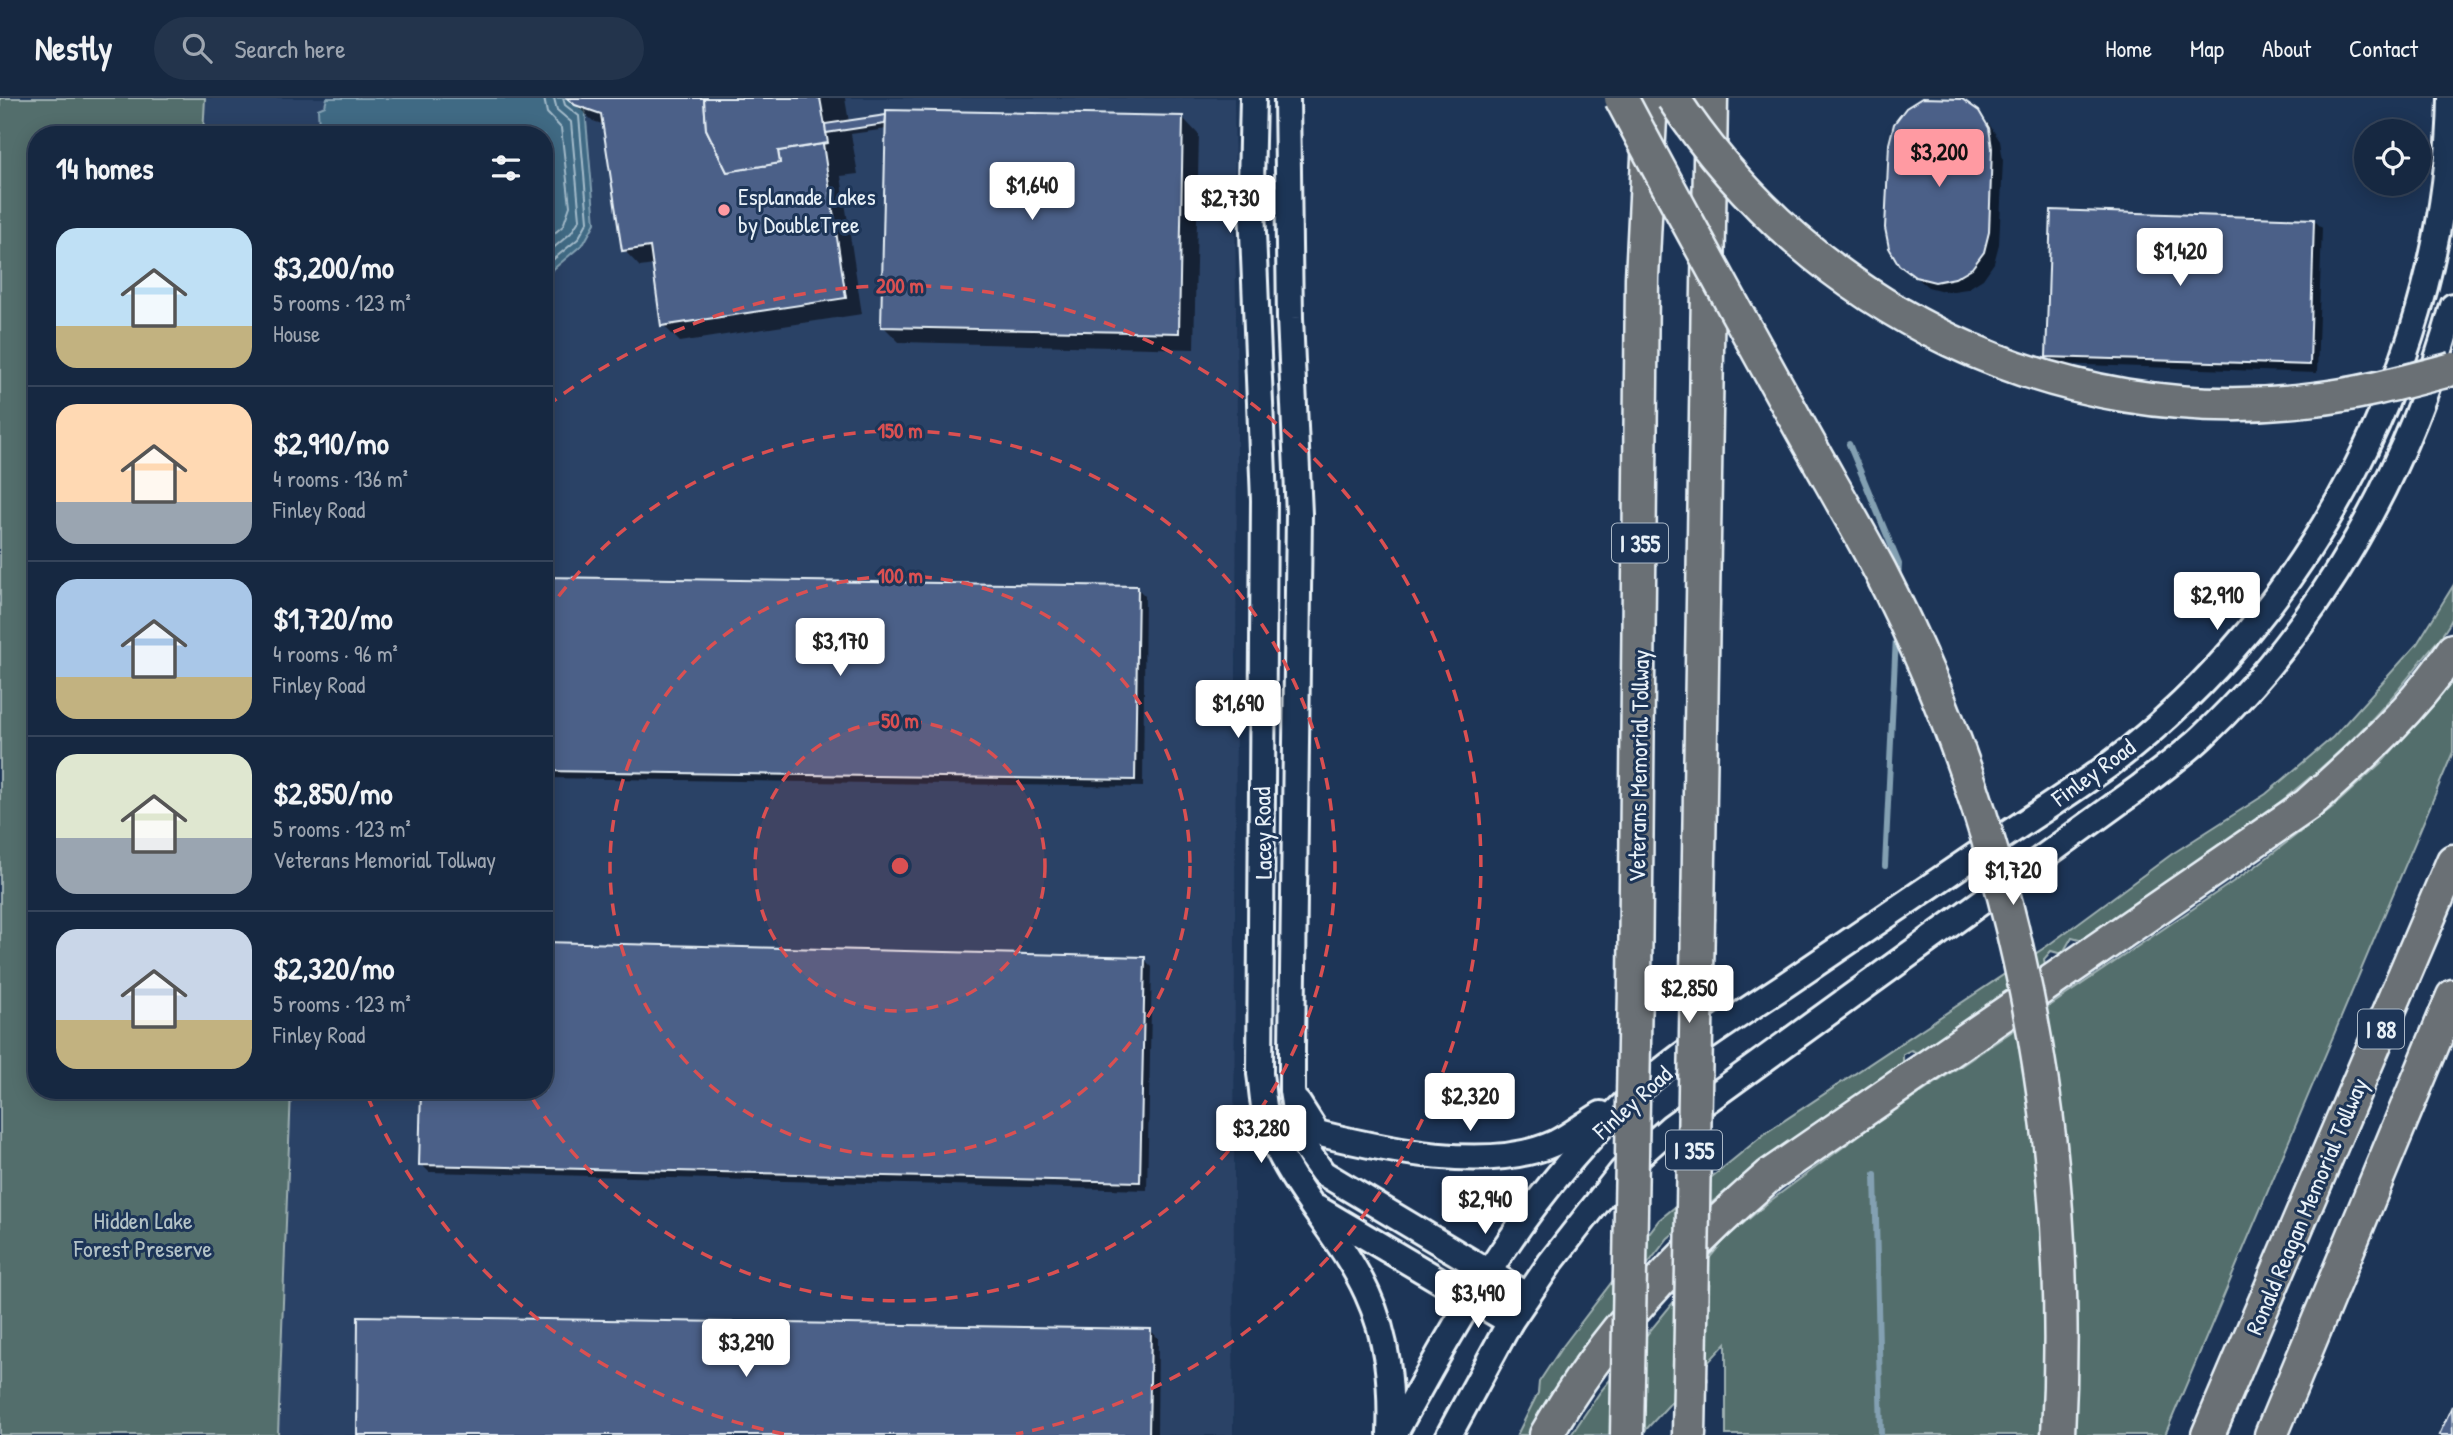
<!DOCTYPE html>
<html lang="en">
<head>
<meta charset="utf-8">
<style>
  body { margin:0; font-family:"Patrick Hand",sans-serif; background:#23344c; color:#f1f3f6; height:100vh; display:flex; flex-direction:column; font-size:26px; white-space:nowrap }
  * { box-sizing:border-box; margin:0 }
  p { font-size:23px; color:#9ea6b1 }
  .icon { flex:none; width:38px; height:38px; fill:none; stroke:currentColor; stroke-width:2; stroke-linecap:round; stroke-linejoin:round }
  .map { position:relative; flex:1; overflow:hidden }
  .side { position:absolute; left:28px; top:28px; width:525px; height:973px; display:flex; flex-direction:column; background:#162841; border-radius:28px; box-shadow:0 4px 18px #0003,0 0 0 2px #35445a }
  .side>* { flex:none }
  .controls { position:absolute; left:2354px; top:21px; display:grid; gap:14px }
  .controls a { display:grid; place-items:center; width:77px; height:77px; border-radius:50%; background:#162841; box-shadow:0 4px 18px #0003,0 0 0 2px #35445a; font-size:35px }
  .price { position:absolute; translate:-50% -60px; padding:0 16px; border-radius:7px; background:#fff; color:#222; font-size:23px; line-height:46px; filter:drop-shadow(0 2px 4px #0008) }
  .price::after { content:''; position:absolute; left:50%; top:42px; width:21px; height:16px; margin-left:-10px; background:inherit; clip-path:polygon(0 0,100% 0,50% 100%) }
  .price.current { background:#ff9aa2; color:#111 }
  ul { padding:0; list-style:none }
  li { display:flex; align-items:center; gap:21px; height:175px; padding:0 28px }
  li+li { border-top:2px solid #35445a }
  li span { display:grid; place-items:center; flex:none; width:196px; height:140px; border-radius:21px; color:#555 }
  li>.icon { margin-inline-start:auto }
  span .icon { width:84px; height:84px; fill:#fffc; stroke-width:1 }
  li b { font-size:30px }
  h2 { display:flex; justify-content:space-between; align-items:center; height:84px; padding:0 28px; font-size:30px }
  header { display:flex; align-items:center; gap:42px; box-sizing:border-box; height:98px; padding:0 35px; background:#162841; border-bottom:2px solid #35445a }
  header strong { font-size:33px }
  nav { display:flex; gap:38px; margin-inline-start:auto; font-size:24px }
  .search { width:490px; height:63px; background:#23344c; display:flex; align-items:center; gap:18px; box-sizing:border-box; padding:0 24px; border-radius:38px; color:#9ea6b1; font-size:26px }
  .map>svg:first-child { display:block }
  .built { fill:#2b4266 }
  .green { fill:#536e6c; stroke:#9eb0b2; stroke-width:2 }
  .water { fill:#3f6a84; stroke:#83a0b2; stroke-width:2 }
  .shadow { fill:#0007 }
  .lines { fill:none; stroke-linecap:round; stroke-linejoin:round }
  .shore { stroke:#a4bbca; stroke-width:2 }
  .stream { stroke:#83a0b2; stroke-width:6 }
  .building { fill:#4c6188; stroke:#e8f1f8; stroke-width:2 }
  .secondary-casing { stroke:#e8f1f8; stroke-width:30 }
  .motorway-casing { stroke:#e8f1f8; stroke-width:37 }
  .secondary { stroke:#1d3557; stroke-width:24 }
  .motorway { stroke:#6a7074; stroke-width:32 }
  .motorway-bridge-casing { stroke:#e8f1f8; stroke-width:37; stroke-linecap:butt }
  .motorway-bridge { stroke:#6a7074; stroke-width:32 }
  .ring { fill:none; stroke:#da5052; stroke-width:3.5; stroke-dasharray:12 9 }
  .poi-dot { fill:#ff9aa2; stroke:#1d3557; stroke-width:2.5 }
  .labels { text-anchor:middle; dominant-baseline:central; stroke-width:6; stroke-linejoin:round; paint-order:stroke }
  .shield { fill:#1d3557; stroke:#abb9c8; stroke-width:2 }
  .shield-label { font-size:23px; font-weight:bold; fill:#e8f1f8 }
  .poi-label { font-size:24px; fill:#e8f1f8; stroke:#1d3557; text-anchor:start }
  .street-label { font-size:24px; fill:#e8f1f8; stroke:#1d3557 }
  .park-label { font-size:24px; fill:#b4c3c7; stroke:#1d3557 }
  .centre { fill:#da5052; stroke:#1d3557; stroke-width:3.5 }
  .ring-label { font-size:21px; text-anchor:middle; font-weight:bold; fill:#da5052; stroke:#1d3557; stroke-width:6; stroke-linejoin:round; paint-order:stroke }
</style>
</head>
<body>
<header>
<strong>Nestly</strong>
<div class="search"><svg class="icon" aria-label="search" viewBox="0 0 24 24"><circle cx="10" cy="10" r="6"/><path d="M15 15l6 6"/></svg>Search here</div>
<nav><a>Home</a><a>Map</a><a>About</a><a>Contact</a></nav>
</header>
<div class="map">
<svg width="2453" height="1337" viewBox="0 0 2453 1337">
  <rect width="100%" height="100%" fill="#1d3557"/>
  <filter id="ink" filterUnits="userSpaceOnUse"><feTurbulence type="fractalNoise" baseFrequency=".0143" numOctaves="2"/><feDisplacementMap in="SourceGraphic" scale="14" xChannelSelector="R" yChannelSelector="G"/><feConvolveMatrix kernelMatrix="1 2 1 2 8 2 1 2 1" color-interpolation-filters="sRGB"/></filter>
  <g filter="url(#ink)">
    <path class="built" d="M 205,0 L 1234,0 L 1237,326 L 1233,1337 L 278,1337 L 291,992 L 544,992 L 544,37 L 203,37 Z"/>
    <g class="green">
      <path d="M 0,0 L 205,0 L 203,37 L 37,37 L 37,992 L 291,992 L 278,1337 L 0,1337 Z"/>
      <path d="M 2453,488 C 2453,497 2453,512 2452,520 C 2447,535 2430,550 2421,563 C 2333,681 2204,761 2083,842 L 2072,839 L 2062,856 L 2051,853 L 2044,861 L 2045,869 L 1918,955 L 1911,952 L 1903,956 L 1903,965 L 1775,1053 L 1668,1140 L 1573,1263 L 1532,1337 L 1517,1337 L 1538,1295 L 1539,1284 L 1560,1252 L 1659,1122 L 1767,1034 L 2047,848 L 2172,756 L 2266,696 L 2333,639 L 2417,546 Z"/>
      <path d="M 2453,582 L 2453,654 L 2165,1337 L 1726,1337 L 1726,1245 L 1641,1337 L 1571,1337 L 1600,1294 L 1725,1141 L 1770,1103 L 1865,1033 L 2256,768 L 2334,708 L 2384,662 Z"/>
    </g>
    <path class="water" d="M 327,0 L 567,0 L 585,11 L 595,125 L 584,145 L 544,179 L 544,37 L 323,37 L 319,30 L 318,11 L 325,8 Z"/>
    <g class="shadow">
      <path d="M 568,0 L 845,0 L 849,24 L 887,19 L 1183,20 L 1199,37 L 1194,251 L 899,244 L 883,228 L 887,31 L 851,36 L 858,76 L 841,78 L 862,216 L 680,244 L 663,227 L 654,167 L 640,169 L 624,152 L 605,27 L 593,23 Z"/>
      <path d="M 1950,0 L 1961,3 L 1989,26 L 2000,43 L 2003,62 L 1999,146 L 1994,165 L 1983,181 L 1967,191 L 1947,194 L 1928,189 L 1900,166 L 1923,1 Z"/>
      <path d="M 2314,122 L 2322,130 L 2317,275 L 2056,266 L 2048,258 Z"/>
      <path d="M 544,481 L 1137,490 L 1145,498 L 1143,689 L 544,680 Z"/>
      <path d="M 1144,861 L 1152,869 L 1147,1092 L 429,1074 L 421,1066 L 544,992 Z"/>
      <path d="M 1150,1232 L 1158,1240 L 1157,1337 L 358,1337 Z"/>
    </g>
    <g class="lines">
      <g class="shore">
        <path d="M 544,0 L 547,15 L 561,30 L 570,108 L 563,128 L 544,144"/>
        <path d="M 544,158 L 571,135 L 580,121 L 571,24 L 557,12 L 554,0"/>
        <path d="M 544,169 L 578,141 L 588,123 L 579,18 L 565,7 L 563,0"/>
      </g>
      <g class="stream">
        <path d="M 1849,346 L 1899,466 L 1898,481"/>
        <path d="M 1885,768 L 1896,538"/>
        <path d="M 1875,1076 L 1881,1337"/>
      </g>
    </g>
    <g class="building">
      <path d="M 567,0 L 704,0 L 706,31 L 727,74 L 780,65 L 778,53 L 823,46 L 846,200 L 661,228 L 650,149 L 622,153 L 601,16 L 575,7 Z"/>
      <path d="M 704,0 L 820,0 L 828,45 L 778,53 L 780,65 L 727,74 L 706,31 Z"/>
      <path d="M 1922,0 L 1962,1 L 1979,13 L 1989,30 L 1992,50 L 1989,134 L 1984,154 L 1972,170 L 1955,180 L 1935,184 L 1915,179 L 1899,167 L 1889,150 L 1885,130 L 1889,46 L 1894,26 L 1906,10 Z"/>
      <path d="M 886,12 L 1183,18 L 1179,235 L 881,229 Z"/>
      <path d="M 886,17 L 885,26 L 826,35 L 825,26 Z"/>
      <path d="M 2051,112 L 2314,121 L 2310,267 L 2046,259 Z"/>
      <path d="M 544,479 L 1138,488 L 1135,682 L 544,673 Z"/>
      <path d="M 544,844 L 1145,859 L 1140,1084 L 419,1067 L 421,992 L 544,992 Z"/>
      <path d="M 358,1218 L 1151,1231 L 1149,1337 L 357,1337 Z"/>
      <path d="M 2452,1308 L 2453,1337 L 2439,1337 Z"/>
    </g>
    <g class="lines">
      <g class="secondary-casing">
        <g id="secondary">
          <path d="M 1253,0 L 1251,86 L 1264,402 L 1260,976 C 1263,995 1263,1017 1270,1034 C 1293,1093 1341,1138 1367,1195 C 1388,1240 1392,1288 1390,1336"/>
          <path d="M 1287,0 L 1290,220 L 1299,416 L 1292,950 L 1292,993 L 1300,1043 L 1323,1075 L 1527,1197"/>
          <path d="M 1298,1005 L 1317,1035 C 1385,1052 1489,1075 1555,1045 C 1571,1037 1586,1025 1601,1016"/>
          <path d="M 1317,1110 L 1510,1224"/>
          <path d="M 1394,1337 C 1463,1211 1531,1089 1640,991 C 1681,954 1738,918 1785,887 C 1856,839 1927,790 1998,742 C 2035,717 2073,693 2109,667 C 2313,513 2447,256 2451,0"/>
          <path d="M 1449,1337 L 1510,1224 L 1550,1165 L 1622,1073 L 1671,1029 L 2140,689 C 2161,672 2183,657 2202,639 C 2324,524 2409,369 2453,208"/>
        </g>
      </g>
      <g class="motorway-casing">
        <g id="motorway">
          <path d="M 1698,820 L 1711,0"/>
          <path d="M 1635,889 L 1642,180 L 1651,0"/>
          <path d="M 1546,1337 C 1604,1235 1683,1153 1770,1077 L 2307,707 C 2359,660 2414,612 2453,552"/>
          <path d="M 1689,1337 L 1690,1283"/>
          <path d="M 2208,1337 L 2453,763"/>
          <path d="M 2271,1337 L 2453,898"/>
        </g>
      </g>
      <use href="#secondary" class="secondary"/>
      <use href="#motorway" class="motorway"/>
      <g class="motorway-bridge-casing">
        <g id="motorway-bridge">
          <path d="M 1621,0 C 1678,108 1737,215 1796,322 C 1824,373 1853,422 1880,473 C 2016,738 2074,1041 2058,1337"/>
          <path d="M 1673,0 C 1813,213 2059,333 2314,301 C 2361,296 2407,283 2453,271"/>
          <path d="M 1690,1283 L 1698,820"/>
          <path d="M 1627,1337 L 1635,889"/>
        </g>
      </g>
      <use href="#motorway-bridge" class="motorway-bridge"/>
    </g>
  </g>
  <circle cx="900" cy="768" r="145" fill="#da5052" fill-opacity=".12"/>
  <g class="ring">
    <circle cx="900" cy="768" r="145"/>
    <circle cx="900" cy="768" r="290"/>
    <path d="M546 515A435 435 0 1 1 529 995"/>
    <path d="M784 1336A580 580 0 0 1 366 995M547 308A580 580 0 1 1 1016 1336"/>
  </g>
  <circle class="poi-dot" cx="724" cy="112" r="7"/>
  <g class="labels">
    <g class="shield">
      <rect x="1612" y="425.5" width="56" height="39" rx="5"/>
      <rect x="2358" y="911.5" width="46" height="39" rx="5"/>
      <rect x="1666" y="1032.5" width="56" height="39" rx="5"/>
    </g>
    <g class="shield-label">
      <text x="1640" y="445">I 355</text>
      <text x="2381" y="931">I 88</text>
      <text x="1694" y="1052">I 355</text>
    </g>
    <g class="poi-label">
      <text x="738" y="98">Esplanade Lakes<tspan x="738" dy="28">by DoubleTree</tspan></text>
    </g>
    <g class="street-label">
      <text transform="translate(1638 668) rotate(-89)">Veterans Memorial Tollway</text>
      <text transform="translate(2093 674) rotate(-36)">Finley Road</text>
      <text transform="translate(1262 735) rotate(-91)">Lacey Road</text>
      <text transform="translate(1632 1004) rotate(-42)">Finley Road</text>
      <text transform="translate(2306 1108) rotate(-67)">Ronald Reagan Memorial Tollway</text>
    </g>
    <g class="park-label">
      <text x="143" y="1122">Hidden Lake<tspan x="143" dy="28">Forest Preserve</tspan></text>
    </g>
  </g>
  <circle cx="900" cy="768" r="10" class="centre"/>
  <g class="ring-label">
    <text x="900" y="195">200 m</text>
    <text x="900" y="340">150 m</text>
    <text x="900" y="485">100 m</text>
    <text x="900" y="630">50 m</text>
  </g>
</svg>
<div class="controls">
<a><svg class="icon" aria-label="locate" viewBox="0 0 24 24"><circle cx="12" cy="12" r="6"/><path d="M12 2v4M12 18v4M2 12h4M18 12h4"/></svg></a>
</div>
<b class="price current" style="left:1939px;top:91px">$3,200</b>
<b class="price" style="left:1032px;top:124px">$1,640</b>
<b class="price" style="left:1230px;top:137px">$2,730</b>
<b class="price" style="left:2180px;top:190px">$1,420</b>
<b class="price" style="left:2217px;top:534px">$2,910</b>
<b class="price" style="left:840px;top:580px">$3,170</b>
<b class="price" style="left:1238px;top:642px">$1,690</b>
<b class="price" style="left:2013px;top:809px">$1,720</b>
<b class="price" style="left:1689px;top:927px">$2,850</b>
<b class="price" style="left:1470px;top:1035px">$2,320</b>
<b class="price" style="left:1261px;top:1067px">$3,280</b>
<b class="price" style="left:1485px;top:1138px">$2,940</b>
<b class="price" style="left:1478px;top:1232px">$3,490</b>
<b class="price" style="left:746px;top:1281px">$3,290</b>
<section class="side">
<h2>14 homes<svg class="icon" aria-label="filters" viewBox="0 0 24 24"><path d="M4 7h16M4 17h16"/><circle cx="9" cy="7" r="2"/><circle cx="15" cy="17" r="2"/></svg></h2>
<ul>
<li><span style="background:linear-gradient(#bfe0f5 70%,#c2b280 0)"><svg class="icon" aria-label="home" viewBox="0 0 24 24"><path d="M3 11l9-7 9 7M6 9v11h12V9"/></svg></span><div><b>$3,200/mo</b><p>5 rooms · 123 m²</p><p>House</p></div></li>
<li><span style="background:linear-gradient(#ffd9b3 70%,#9aa5b1 0)"><svg class="icon" aria-label="home" viewBox="0 0 24 24"><path d="M3 11l9-7 9 7M6 9v11h12V9"/></svg></span><div><b>$2,910/mo</b><p>4 rooms · 136 m²</p><p>Finley Road</p></div></li>
<li><span style="background:linear-gradient(#a9c7e8 70%,#c2b280 0)"><svg class="icon" aria-label="home" viewBox="0 0 24 24"><path d="M3 11l9-7 9 7M6 9v11h12V9"/></svg></span><div><b>$1,720/mo</b><p>4 rooms · 96 m²</p><p>Finley Road</p></div></li>
<li><span style="background:linear-gradient(#dfe7d0 60%,#9aa5b1 0)"><svg class="icon" aria-label="home" viewBox="0 0 24 24"><path d="M3 11l9-7 9 7M6 9v11h12V9"/></svg></span><div><b>$2,850/mo</b><p>5 rooms · 123 m²</p><p>Veterans Memorial Tollway</p></div></li>
<li><span style="background:linear-gradient(#c9d6e8 65%,#c2b280 0)"><svg class="icon" aria-label="home" viewBox="0 0 24 24"><path d="M3 11l9-7 9 7M6 9v11h12V9"/></svg></span><div><b>$2,320/mo</b><p>5 rooms · 123 m²</p><p>Finley Road</p></div></li>
</ul>
</section>
</div>
</body>
</html>
